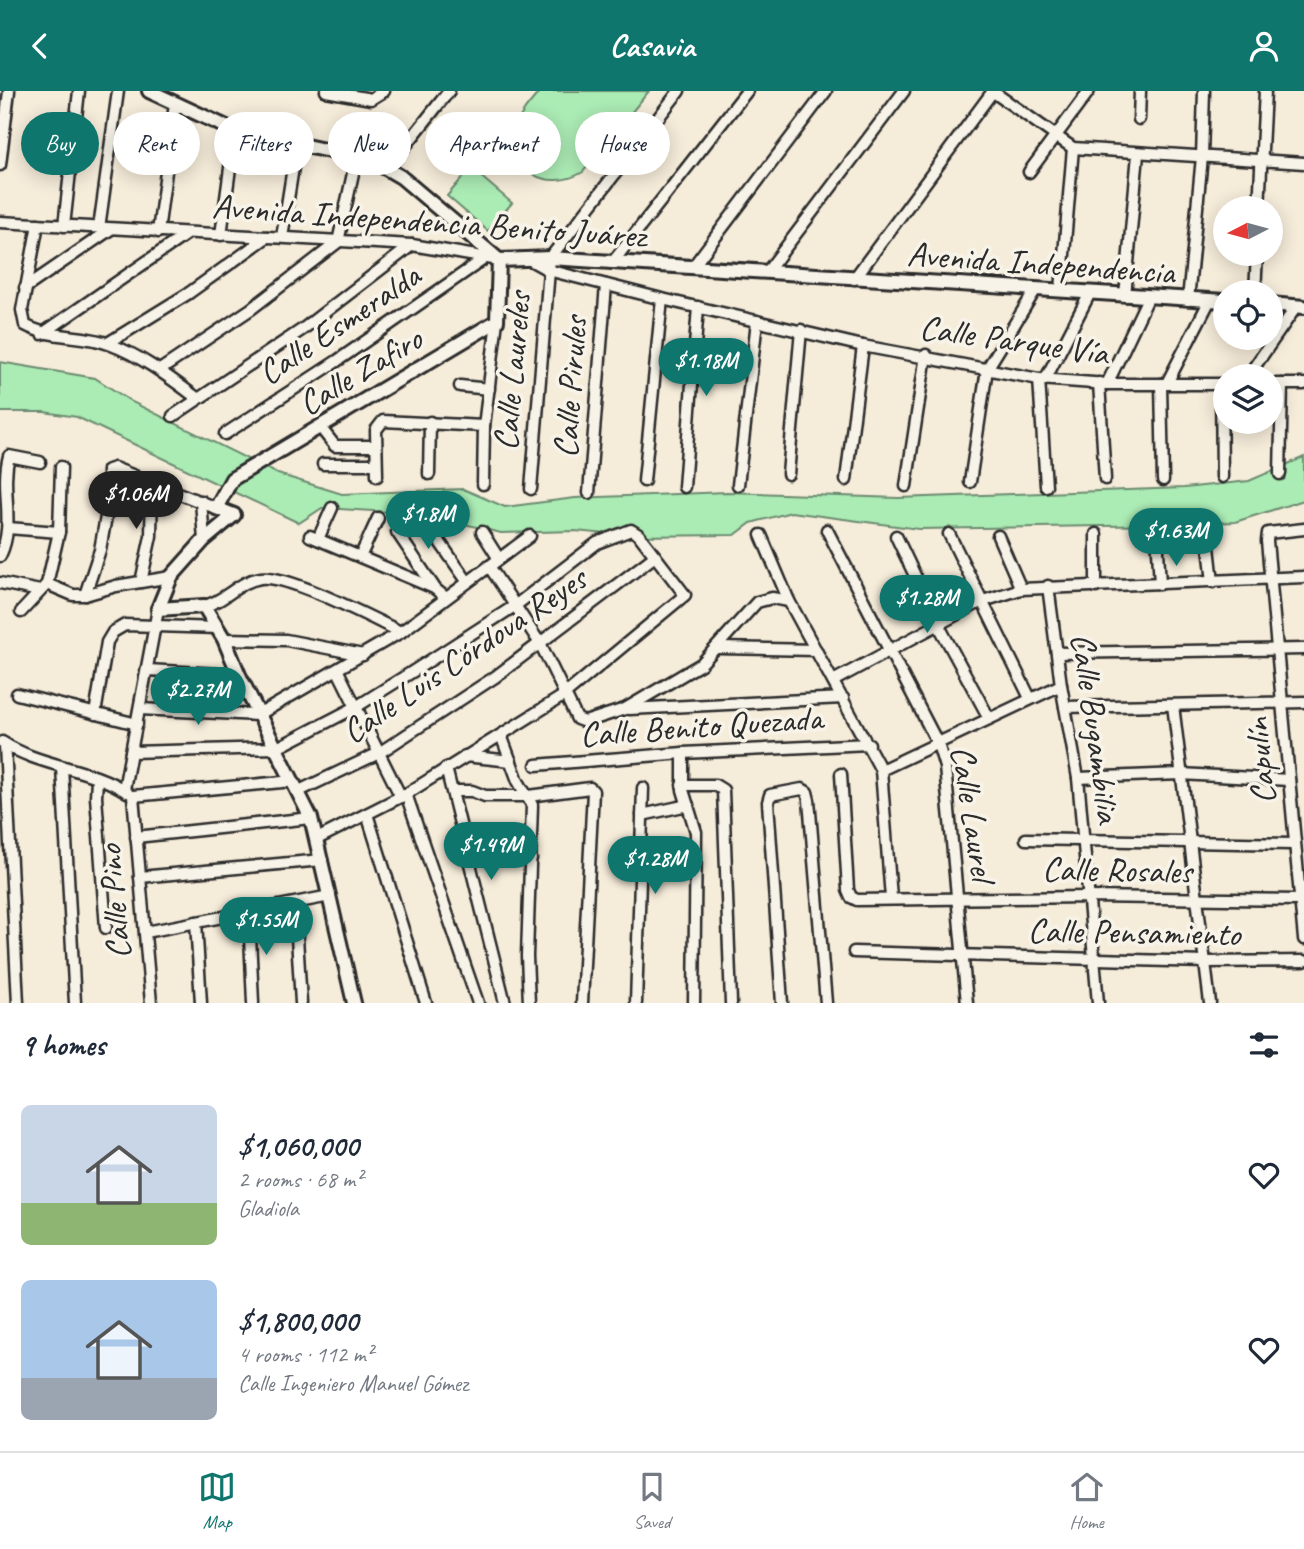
<!DOCTYPE html>
<html lang="en">
<head>
<meta charset="utf-8">
<style>
  body { margin:0; font-family:Caveat,sans-serif; background:#f6f6f7; color:#1f2937; height:100vh; display:flex; flex-direction:column; font-size:26px; white-space:nowrap }
  * { box-sizing:border-box; margin:0 }
  p { font-size:23px; color:#747a83 }
  .icon { flex:none; width:38px; height:38px; fill:none; stroke:currentColor; stroke-width:2; stroke-linecap:round; stroke-linejoin:round }
  .map { position:relative; height:912px; overflow:hidden }
  .panel { display:flex; flex-direction:column; background:#fff; flex:1 }
  .panel>* { flex:none }
  .top-card { position:absolute; left:21px; top:21px; width:700px; height:63px; display:flex; gap:14px }
  .needle { width:46px; rotate:264deg }
  .fabs { position:absolute; left:1213px; top:105px; display:grid; gap:14px }
  .fabs a { display:grid; place-items:center; width:70px; height:70px; border-radius:50%; background:#fff; box-shadow:0 4px 18px #0003; font-size:35px }
  .price { position:absolute; translate:-50% -60px; padding:0 16px; border-radius:24px; background:#0f766e; color:#fff; font-size:23px; line-height:46px; filter:drop-shadow(0 2px 4px #0008) }
  .price::after { content:''; position:absolute; left:50%; top:42px; width:21px; height:16px; margin-left:-10px; background:inherit; clip-path:polygon(0 0,100% 0,50% 100%) }
  .price.active { background:#222; color:#fff }
  ul { padding:0; list-style:none }
  li { display:flex; align-items:center; gap:21px; height:175px; padding:0 21px }
  li span { display:grid; place-items:center; flex:none; width:196px; height:140px; border-radius:10px; color:#555 }
  li>.icon { margin-inline-start:auto }
  span .icon { width:84px; height:84px; fill:#fffc; stroke-width:1 }
  li b { font-size:30px }
  h2 { display:flex; justify-content:space-between; align-items:center; height:84px; padding:0 21px; font-size:30px }
  .chip { padding:0 24px; border-radius:32px; background:#fff; box-shadow:0 4px 18px #0003; font-size:24px; line-height:63px }
  .chip.active { background:#0f766e; color:#fff }
  header { display:flex; justify-content:space-between; align-items:center; height:91px; padding:0 21px; background:#0f766e; color:#fff; font-size:32px; font-weight:700 }
  .tab-bar { display:flex; justify-content:space-around; align-items:center; height:98px; border-top:2px solid #e0e1e3; background:#fff; font-size:19px; color:#747a83 }
  .tab-bar a { display:grid; justify-items:center; gap:4px }
  .tab-bar .active { color:#0f766e }
  .map>svg:first-child { display:block }
  .grass { fill:#abebb4; stroke:#6b8b70; stroke-width:2 }
  .lines { fill:none; stroke-linecap:round; stroke-linejoin:round }
  .street-casing { stroke:#2b2b2b; stroke-width:15 }
  .secondary-casing { stroke:#2b2b2b; stroke-width:18 }
  .street { stroke:#f7f3e8; stroke-width:10 }
  .secondary { stroke:#f7f3e8; stroke-width:12 }
  .labels { text-anchor:middle; dominant-baseline:central; stroke-width:7; stroke-linejoin:round; paint-order:stroke }
  .street-label { font-size:35px; fill:#2b2b2b; stroke:#f7f3e8 }
</style>
</head>
<body>
<header><svg class="icon" aria-label="back" viewBox="0 0 24 24"><path d="M15 5l-7 7 7 7"/></svg>Casavia<svg class="icon" aria-label="person" viewBox="0 0 24 24"><circle cx="12" cy="8" r="4"/><path d="M4 21q1-7 8-7t8 7"/></svg></header>
<div class="map">
<svg width="1304" height="912" viewBox="0 0 1304 912">
  <rect width="100%" height="100%" fill="#f6ecda"/>
  <filter id="ink" filterUnits="userSpaceOnUse"><feTurbulence type="fractalNoise" baseFrequency=".0143" numOctaves="2"/><feDisplacementMap in="SourceGraphic" scale="14" xChannelSelector="R" yChannelSelector="G"/><feConvolveMatrix kernelMatrix="1 2 1 2 8 2 1 2 1" color-interpolation-filters="sRGB"/></filter>
  <g filter="url(#ink)">
    <g class="grass">
      <path d="M 540,0 L 649,0 L 583,81 C 548,102 505,80 516,36 C 520,22 531,11 540,0 Z"/>
      <path d="M 471,77 L 512,112 L 488,140 L 447,105 Z"/>
      <path d="M 0,271 L 95,287 L 132,311 L 278,383 L 342,403 L 463,398 L 505,416 L 575,407 L 727,401 L 898,407 L 1184,397 L 1249,390 L 1304,366 L 1304,409 L 1235,431 L 1165,434 L 919,438 L 791,421 L 751,432 L 735,444 L 628,445 L 575,440 L 501,442 L 424,423 L 322,417 L 299,432 L 77,326 L 44,321 L 0,321 Z"/>
    </g>
    <g class="lines">
      <g class="street-casing">
        <g id="street">
          <path d="M 326,0 L 371,8 L 384,0"/>
          <path d="M 992,0 L 1073,57 L 1304,72"/>
          <path d="M 1139,28 L 1140,0"/>
          <path d="M 0,74 L 9,0"/>
          <path d="M 388,77 L 449,0"/>
          <path d="M 1029,81 L 1089,0"/>
          <path d="M 1259,117 L 1265,0"/>
          <path d="M 0,131 L 412,154 L 499,169"/>
          <path d="M 38,133 L 22,219 L 25,234 C 52,249 82,242 109,253 C 142,265 170,287 197,307"/>
          <path d="M 64,135 L 79,0"/>
          <path d="M 99,137 L 118,0"/>
          <path d="M 158,141 L 175,13"/>
          <path d="M 221,144 L 235,40"/>
          <path d="M 282,146 L 297,51"/>
          <path d="M 530,169 L 548,179 L 662,208 L 863,255 L 1039,288 L 1107,293 L 1225,293"/>
          <path d="M 612,172 L 747,0"/>
          <path d="M 692,177 L 826,0"/>
          <path d="M 767,181 L 904,0"/>
          <path d="M 854,188 L 993,0"/>
          <path d="M 25,197 L 111,138"/>
          <path d="M 1061,199 L 1073,57"/>
          <path d="M 1255,201 L 1257,163"/>
          <path d="M 1125,205 L 1138,63"/>
          <path d="M 1188,209 L 1202,66 L 1204,0"/>
          <path d="M 42,243 L 188,142"/>
          <path d="M 108,252 L 189,202 L 267,146"/>
          <path d="M 160,279 L 251,218 L 338,151 L 357,64"/>
          <path d="M 1248,285 L 1296,216"/>
          <path d="M 1039,288 L 1046,395"/>
          <path d="M 1045,289 L 1090,202"/>
          <path d="M 1099,292 L 1105,388"/>
          <path d="M 1167,292 L 1210,209"/>
          <path d="M 1107,293 L 1148,207"/>
          <path d="M 1161,293 L 1163,389"/>
          <path d="M 1221,293 L 1222,386"/>
          <path d="M 1270,293 L 1304,293"/>
          <path d="M 460,295 L 489,298"/>
          <path d="M 173,325 L 303,238 L 412,154"/>
          <path d="M 320,336 L 335,355 L 376,355"/>
          <path d="M 225,343 L 337,270 L 484,168"/>
          <path d="M 323,373 L 376,373"/>
          <path d="M 429,383 L 430,331"/>
          <path d="M 788,383 L 801,239"/>
          <path d="M 1280,383 L 1282,293"/>
          <path d="M 377,385 L 376,339 L 383,330 L 484,335"/>
          <path d="M 846,389 L 863,255"/>
          <path d="M 644,390 L 662,208"/>
          <path d="M 970,391 L 987,278 L 1036,198"/>
          <path d="M 483,393 L 484,335 L 497,230"/>
          <path d="M 738,394 L 757,230"/>
          <path d="M 906,395 L 926,264"/>
          <path d="M 684,396 L 698,216"/>
          <path d="M 531,398 L 550,167 L 679,0"/>
          <path d="M 589,402 L 606,194"/>
          <path d="M 201,410 L 204,449"/>
          <path d="M 8,437 L 59,441"/>
          <path d="M 1304,438 L 1268,442 L 1267,450 L 1304,848"/>
          <path d="M 827,439 L 938,653 L 945,676 L 967,912"/>
          <path d="M 397,441 L 434,496"/>
          <path d="M 482,441 L 499,468"/>
          <path d="M 949,443 L 1030,607"/>
          <path d="M 1157,443 L 1160,493"/>
          <path d="M 761,444 L 789,510 L 881,679 L 891,807"/>
          <path d="M 310,445 L 434,497 L 445,506"/>
          <path d="M 896,445 L 938,533 L 989,627"/>
          <path d="M 998,445 L 1021,498"/>
          <path d="M 437,447 L 467,490"/>
          <path d="M 1208,447 L 1213,491"/>
          <path d="M 318,448 L 332,417"/>
          <path d="M 0,465 C 16,432 0,398 9,365 L 40,371"/>
          <path d="M 360,466 L 378,427"/>
          <path d="M 489,475 L 541,554 L 577,628 L 585,631 L 625,618 L 701,573 L 757,511 L 772,507 L 789,510"/>
          <path d="M 141,491 L 151,445 L 152,391"/>
          <path d="M 0,492 L 40,500"/>
          <path d="M 47,493 L 73,504 L 85,504 L 116,495 L 171,486"/>
          <path d="M 1048,495 L 1061,594 L 1078,687 L 1098,912"/>
          <path d="M 1096,496 L 1096,443"/>
          <path d="M 85,504 L 100,459 L 107,420 L 108,379 L 114,377 L 216,417"/>
          <path d="M 204,515 C 226,510 238,490 261,487 C 288,483 373,528 401,541"/>
          <path d="M 21,521 L 47,493 L 59,441 L 61,376"/>
          <path d="M 224,548 L 286,549 L 363,564"/>
          <path d="M 718,557 L 816,559"/>
          <path d="M 1057,562 L 1304,558"/>
          <path d="M 147,579 L 239,584"/>
          <path d="M 338,580 L 401,706"/>
          <path d="M 833,590 L 980,511 L 1021,498 L 1304,486"/>
          <path d="M 17,603 L 137,633"/>
          <path d="M 1173,614 L 1210,912"/>
          <path d="M 1065,616 L 1304,611"/>
          <path d="M 140,618 L 258,624 L 401,541 L 530,445"/>
          <path d="M 629,618 L 843,607"/>
          <path d="M 95,623 L 107,551 L 113,541 L 125,534 L 218,537"/>
          <path d="M 501,644 L 518,690 L 532,714 L 527,865 L 529,912"/>
          <path d="M 2,651 C 40,676 89,676 127,701"/>
          <path d="M 5,654 L 18,912"/>
          <path d="M 131,661 L 277,657 L 356,616 L 412,581 L 516,514 L 597,452 L 631,439 L 639,444 L 685,504 L 563,605 L 406,703 L 317,748"/>
          <path d="M 683,662 L 683,699 L 696,741 L 694,912"/>
          <path d="M 465,665 L 511,670"/>
          <path d="M 536,674 L 683,662 L 869,653"/>
          <path d="M 62,676 L 75,912"/>
          <path d="M 446,677 L 505,912"/>
          <path d="M 881,679 L 1061,594"/>
          <path d="M 841,683 L 848,799 L 851,806 L 857,809 L 1089,806 L 1299,809"/>
          <path d="M 1078,687 L 1181,683 L 1289,689"/>
          <path d="M 97,688 L 96,706 L 106,837"/>
          <path d="M 682,694 L 715,694 L 723,699 L 731,912"/>
          <path d="M 124,698 L 158,518"/>
          <path d="M 299,700 L 379,662 L 495,586 L 655,465"/>
          <path d="M 453,700 L 472,700 L 485,705 L 529,705 L 590,697 L 593,700 L 582,912"/>
          <path d="M 406,703 L 478,912"/>
          <path d="M 133,705 L 151,912"/>
          <path d="M 133,705 L 293,690"/>
          <path d="M 367,723 L 426,912"/>
          <path d="M 642,724 L 688,714"/>
          <path d="M 136,746 L 311,727"/>
          <path d="M 1026,748 L 1294,753"/>
          <path d="M 493,765 L 531,768"/>
          <path d="M 140,786 L 322,769"/>
          <path d="M 295,813 L 301,912"/>
          <path d="M 249,822 L 253,912"/>
          <path d="M 196,831 L 201,912"/>
          <path d="M 146,841 L 330,805"/>
          <path d="M 854,861 L 1205,871 L 1304,870"/>
          <path d="M 636,912 L 643,697"/>
          <path d="M 782,912 L 768,711 L 770,704 L 802,698 L 807,701 L 809,709 L 826,912"/>
        </g>
      </g>
      <g class="secondary-casing">
        <g id="secondary">
          <path d="M 149,0 L 235,40 L 372,69 L 401,86 L 499,169"/>
          <path d="M 499,169 L 550,167 L 1225,210"/>
          <path d="M 1270,213 L 1304,216"/>
          <path d="M 158,518 L 171,486 L 204,449 L 234,424 L 216,417 L 232,388 L 497,230 L 499,169"/>
          <path d="M 158,518 L 204,515 L 224,548 L 239,584 L 311,727 L 354,912"/>
        </g>
      </g>
      <use href="#street" class="street"/>
      <use href="#secondary" class="secondary"/>
    </g>
  </g>
  <g class="labels">
    <g class="street-label">
      <text transform="translate(429 130) rotate(4)">Avenida Independencia Benito Juárez</text>
      <text transform="translate(1041 172) rotate(4)">Avenida Independencia</text>
      <text transform="translate(339 233) rotate(-34)">Calle Esmeralda</text>
      <text transform="translate(1014 249) rotate(8)">Calle Parque Vía</text>
      <text transform="translate(360 280) rotate(-31)">Calle Zafiro</text>
      <text transform="translate(512 280) rotate(-85)">Calle Laureles</text>
      <text transform="translate(570 296) rotate(-86)">Calle Pirules</text>
      <text transform="translate(464 564) rotate(-34)">Calle Luis Córdova Reyes</text>
      <text transform="translate(701 635) rotate(-4)">Calle Benito Quezada</text>
      <text transform="translate(1096 637) rotate(82)">Calle Bugambilia</text>
      <text transform="translate(1260 670) rotate(-95)">Capulín</text>
      <text transform="translate(973 722) rotate(81)">Calle Laurel</text>
      <text transform="translate(1117 779) rotate(1)">Calle Rosales</text>
      <text transform="translate(114 811) rotate(-95)">Calle Pino</text>
      <text transform="translate(1134 841) rotate(1)">Calle Pensamiento</text>
    </g>
  </g>
</svg>
<div class="fabs">
<a><svg class="needle" viewBox="-14 -14 28 28"><path d="M0-13l5 13h-10z" fill="#e53935"/><path d="M0 13l5-13h-10z" fill="#747a83"/></svg></a>
<a><svg class="icon" aria-label="locate" viewBox="0 0 24 24"><circle cx="12" cy="12" r="6"/><path d="M12 2v4M12 18v4M2 12h4M18 12h4"/></svg></a>
<a><svg class="icon" aria-label="layers" viewBox="0 0 24 24"><path d="M12 4l9 5-9 5-9-5zM3 14l9 5 9-5"/></svg></a>
</div>
<b class="price" style="left:706px;top:307px">$1.18M</b>
<b class="price active" style="left:136px;top:440px">$1.06M</b>
<b class="price" style="left:428px;top:460px">$1.8M</b>
<b class="price" style="left:1176px;top:477px">$1.63M</b>
<b class="price" style="left:927px;top:544px">$1.28M</b>
<b class="price" style="left:198px;top:636px">$2.27M</b>
<b class="price" style="left:491px;top:791px">$1.49M</b>
<b class="price" style="left:655px;top:805px">$1.28M</b>
<b class="price" style="left:266px;top:866px">$1.55M</b>
<div class="top-card">
<a class="chip active">Buy</a>
<a class="chip">Rent</a>
<a class="chip">Filters</a>
<a class="chip">New</a>
<a class="chip">Apartment</a>
<a class="chip">House</a>
</div>
</div>
<section class="panel">
<h2>9 homes<svg class="icon" aria-label="filters" viewBox="0 0 24 24"><path d="M4 7h16M4 17h16"/><circle cx="9" cy="7" r="2"/><circle cx="15" cy="17" r="2"/></svg></h2>
<ul>
<li><span style="background:linear-gradient(#c9d6e8 70%,#8fb573 0)"><svg class="icon" aria-label="home" viewBox="0 0 24 24"><path d="M3 11l9-7 9 7M6 9v11h12V9"/></svg></span><div><b>$1,060,000</b><p>2 rooms · 68 m²</p><p>Gladiola</p></div><svg class="icon" aria-label="heart" viewBox="0 0 24 24"><path d="M12 20l-8-8c-3-5 5-10 8-4 3-6 11-1 8 4z"/></svg></li>
<li><span style="background:linear-gradient(#a9c7e8 70%,#9aa5b1 0)"><svg class="icon" aria-label="home" viewBox="0 0 24 24"><path d="M3 11l9-7 9 7M6 9v11h12V9"/></svg></span><div><b>$1,800,000</b><p>4 rooms · 112 m²</p><p>Calle Ingeniero Manuel Gómez</p></div><svg class="icon" aria-label="heart" viewBox="0 0 24 24"><path d="M12 20l-8-8c-3-5 5-10 8-4 3-6 11-1 8 4z"/></svg></li>
</ul>
</section>
<nav class="tab-bar">
<a class="active"><svg class="icon" aria-label="map" viewBox="0 0 24 24"><path d="M3 6l6-2 6 2 6-2v14l-6 2-6-2-6 2zM9 4v14M15 6v14"/></svg>Map</a>
<a><svg class="icon" aria-label="saved" viewBox="0 0 24 24"><path d="M7 4h10v16l-5-4-5 4z"/></svg>Saved</a>
<a><svg class="icon" aria-label="home" viewBox="0 0 24 24"><path d="M3 11l9-7 9 7M6 9v11h12V9"/></svg>Home</a>
</nav>
</body>
</html>
